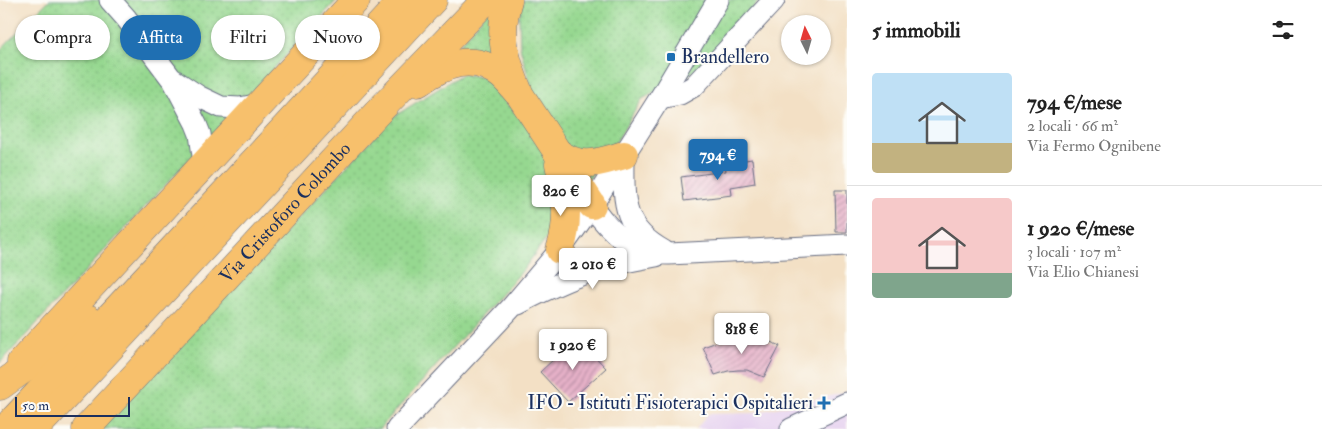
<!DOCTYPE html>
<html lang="it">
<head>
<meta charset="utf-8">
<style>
  body { margin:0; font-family:"IM FELL Double Pica",serif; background:#f6f6f6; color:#222; height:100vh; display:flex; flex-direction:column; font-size:19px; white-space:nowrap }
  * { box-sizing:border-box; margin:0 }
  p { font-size:16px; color:#767676 }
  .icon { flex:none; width:28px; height:28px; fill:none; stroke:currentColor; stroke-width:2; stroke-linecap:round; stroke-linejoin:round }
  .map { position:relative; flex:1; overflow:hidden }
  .sheet { display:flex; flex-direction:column; background:#fff; width:475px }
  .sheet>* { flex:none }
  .hud { position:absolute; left:15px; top:15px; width:475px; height:45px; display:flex; gap:10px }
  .needle { width:32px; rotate:355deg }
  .buttons { position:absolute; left:781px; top:15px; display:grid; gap:10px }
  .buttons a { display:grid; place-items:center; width:50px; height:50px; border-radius:50%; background:#fff; box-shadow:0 1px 4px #0004; font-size:25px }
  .scale { position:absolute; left:15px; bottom:12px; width:115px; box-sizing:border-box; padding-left:5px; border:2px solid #1b2f5e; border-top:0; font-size:14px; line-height:18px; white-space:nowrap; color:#1b2f5e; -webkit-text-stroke:4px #fdfcf7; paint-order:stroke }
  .price { position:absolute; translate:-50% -42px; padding:0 11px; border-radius:5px; background:#fff; color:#222; font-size:16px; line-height:32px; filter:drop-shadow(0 1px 2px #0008) }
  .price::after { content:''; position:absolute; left:50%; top:30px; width:15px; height:11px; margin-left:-8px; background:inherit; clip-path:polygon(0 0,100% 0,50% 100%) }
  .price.on { background:#1f6fb2; color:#fff }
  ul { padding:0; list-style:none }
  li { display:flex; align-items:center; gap:15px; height:125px; padding:0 25px }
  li+li { border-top:1px solid #e0e0e0 }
  li span { display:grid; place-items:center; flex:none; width:140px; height:100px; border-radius:5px; color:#555 }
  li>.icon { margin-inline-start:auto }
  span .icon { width:60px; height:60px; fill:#fffc; stroke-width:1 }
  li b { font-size:21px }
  h2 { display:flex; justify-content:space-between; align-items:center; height:60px; padding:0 25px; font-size:21px }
  .chip { padding:0 18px; border-radius:22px; background:#fff; box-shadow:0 1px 4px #0004; font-size:18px; line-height:45px }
  .chip.on { background:#1f6fb2; color:#fff }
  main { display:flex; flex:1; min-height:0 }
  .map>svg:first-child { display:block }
  .built { fill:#e6d2f0 }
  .grass { fill:url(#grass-dots); stroke:#588477 }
  .building { fill:url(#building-hatch) }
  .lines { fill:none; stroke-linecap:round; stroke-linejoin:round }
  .minor-casing { stroke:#676d82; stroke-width:23 }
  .major-casing { stroke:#676d82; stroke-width:29 }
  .highway-casing { stroke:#676d82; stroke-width:29 }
  .minor { stroke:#fff; stroke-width:21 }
  .major { stroke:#f7c06c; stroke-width:28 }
  .highway { stroke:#f7c06c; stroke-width:28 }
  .poi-dot { fill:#1f6fb2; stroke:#fdfcf7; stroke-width:2 }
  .labels { text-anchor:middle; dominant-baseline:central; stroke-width:4; stroke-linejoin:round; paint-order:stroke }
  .poi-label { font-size:19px; fill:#1b2f5e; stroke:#fdfcf7; text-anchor:start }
  .street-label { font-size:19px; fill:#1b2f5e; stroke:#fdfcf7 }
</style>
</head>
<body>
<main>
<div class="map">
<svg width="847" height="429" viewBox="0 0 847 429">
  <defs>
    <pattern id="grass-dots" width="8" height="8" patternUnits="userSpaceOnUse" patternTransform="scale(1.25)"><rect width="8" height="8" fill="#96d890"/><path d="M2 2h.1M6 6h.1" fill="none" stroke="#81ba7f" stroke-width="1.8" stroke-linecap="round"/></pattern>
    <pattern id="building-hatch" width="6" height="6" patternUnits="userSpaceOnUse" patternTransform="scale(1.25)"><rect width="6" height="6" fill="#e6b1c8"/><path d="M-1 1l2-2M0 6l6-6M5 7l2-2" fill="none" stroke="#ba90a6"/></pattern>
  </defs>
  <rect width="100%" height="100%" fill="#fdfcf7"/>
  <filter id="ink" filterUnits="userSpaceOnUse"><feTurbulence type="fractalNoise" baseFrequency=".02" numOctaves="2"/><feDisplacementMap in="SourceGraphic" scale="10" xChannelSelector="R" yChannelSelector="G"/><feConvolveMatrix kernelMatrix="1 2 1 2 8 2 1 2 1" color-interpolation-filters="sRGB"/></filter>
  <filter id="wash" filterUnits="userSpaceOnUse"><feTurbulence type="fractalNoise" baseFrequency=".0096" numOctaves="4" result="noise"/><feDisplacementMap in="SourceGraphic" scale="20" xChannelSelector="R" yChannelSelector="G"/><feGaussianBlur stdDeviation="1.12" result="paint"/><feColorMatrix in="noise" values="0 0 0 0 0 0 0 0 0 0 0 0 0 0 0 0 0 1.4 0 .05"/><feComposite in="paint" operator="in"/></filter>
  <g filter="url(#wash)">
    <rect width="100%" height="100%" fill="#f3e0c5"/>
    <path class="built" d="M 847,392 L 847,429 L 696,429 L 708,414 L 754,413 Z"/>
    <g class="grass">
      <path d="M 49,0 L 337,0 L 0,363 L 0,50 Z"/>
      <path d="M 524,0 L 760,0 L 693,72 L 642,99 L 618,139 L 523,270 L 379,429 L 100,429 L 393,117 L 462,74 L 494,79 L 509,107 L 532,90 L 520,47 L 519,16 Z"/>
      <path d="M 492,6 L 496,57 C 482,51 471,47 456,49 Z"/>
    </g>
    <g id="blocks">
      <g class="building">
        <path d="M 752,159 L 755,183 L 731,187 L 732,195 L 684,201 L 681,177 L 726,171 L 725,163 Z"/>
        <path d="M 835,190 L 847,190 L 847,232 L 836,232 Z"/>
        <path d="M 743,337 L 755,338 L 768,341 L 780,346 L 764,377 L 747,370 L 738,370 L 728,371 L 715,375 L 703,347 L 717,342 Z"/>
        <path d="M 570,344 L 577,352 L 584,345 L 606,368 L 568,402 L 540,372 Z"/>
      </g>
    </g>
  </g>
  <g filter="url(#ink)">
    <use href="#blocks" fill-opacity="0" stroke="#676d82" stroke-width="1"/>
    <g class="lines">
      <g class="minor-casing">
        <g id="minor">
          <path d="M 110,0 L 126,18 L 171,78 L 200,97 L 221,107 L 240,108 L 260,104"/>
          <path d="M 174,82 L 196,124 L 200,134 L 204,163"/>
          <path d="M 660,98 L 680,94 L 694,86 L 774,0"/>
          <path d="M 624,155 C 624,199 620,227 664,251"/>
          <path d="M 592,205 C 601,221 626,247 645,252 C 653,254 661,254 669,254 L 847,245"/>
          <path d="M 518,304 C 546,289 577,275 607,266 C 623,262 640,259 656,256"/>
          <path d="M 397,429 L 510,309 L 560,250 L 592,205 L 660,98 L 718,0"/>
          <path d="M 791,429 L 847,403"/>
        </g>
      </g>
      <g class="major-casing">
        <g id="major">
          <path d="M 508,0 C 497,36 506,62 520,95 L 592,205"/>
          <path d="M 418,83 C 444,64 473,52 501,75 C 507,80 512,86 517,92"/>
          <path d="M 557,152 C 582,170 596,163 624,155"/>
          <path d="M 559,164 C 566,193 570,221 560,250"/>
          <path d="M 21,362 L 356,0"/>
          <path id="s1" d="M 86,429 L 377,113 L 486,0"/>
        </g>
      </g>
      <g class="highway-casing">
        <g id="highway">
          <path d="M 0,386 L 42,356 L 89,319"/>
          <path d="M 5,429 L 159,264 L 403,0"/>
          <path d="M 35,429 L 433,0"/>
        </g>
      </g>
      <use href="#minor" class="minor"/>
      <use href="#major" class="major"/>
      <use href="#highway" class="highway"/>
    </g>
  </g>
  <g class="poi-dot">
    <rect x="666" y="52" width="10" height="10" rx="2.5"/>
    <path d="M821.5 395.5h5v5h5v5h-5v5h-5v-5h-5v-5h5z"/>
  </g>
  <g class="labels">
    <g class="poi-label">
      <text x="681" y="57">Brandellero</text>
      <text x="813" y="403" text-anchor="end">IFO - Istituti Fisioterapici Ospitalieri</text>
    </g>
    <g class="street-label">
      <text stroke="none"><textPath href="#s1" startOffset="294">Via Cristoforo Colombo</textPath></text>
    </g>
  </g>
</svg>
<div class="buttons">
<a><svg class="needle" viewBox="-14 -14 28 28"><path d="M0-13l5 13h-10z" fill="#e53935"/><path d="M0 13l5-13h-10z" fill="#767676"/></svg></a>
</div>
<div class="scale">50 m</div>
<b class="price on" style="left:718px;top:181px">794 €</b>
<b class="price" style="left:561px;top:217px">820 €</b>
<b class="price" style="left:593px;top:290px">2 010 €</b>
<b class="price" style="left:742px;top:355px">818 €</b>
<b class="price" style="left:573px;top:371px">1 920 €</b>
<div class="hud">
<a class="chip">Compra</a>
<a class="chip on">Affitta</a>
<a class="chip">Filtri</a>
<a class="chip">Nuovo</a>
</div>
</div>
<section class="sheet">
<h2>5 immobili<svg class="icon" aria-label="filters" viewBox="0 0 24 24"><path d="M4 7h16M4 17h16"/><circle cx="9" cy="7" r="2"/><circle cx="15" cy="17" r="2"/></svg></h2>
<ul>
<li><span style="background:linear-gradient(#bfe0f5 70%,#c2b280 0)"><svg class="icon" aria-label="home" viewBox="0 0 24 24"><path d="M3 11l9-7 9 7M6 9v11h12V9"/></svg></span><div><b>794 €/mese</b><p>2 locali · 66 m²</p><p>Via Fermo Ognibene</p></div></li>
<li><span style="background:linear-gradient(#f6c9c9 75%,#7fa58c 0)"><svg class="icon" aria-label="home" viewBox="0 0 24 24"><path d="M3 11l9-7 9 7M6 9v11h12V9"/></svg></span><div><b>1 920 €/mese</b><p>3 locali · 107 m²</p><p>Via Elio Chianesi</p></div></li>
</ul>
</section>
</main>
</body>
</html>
